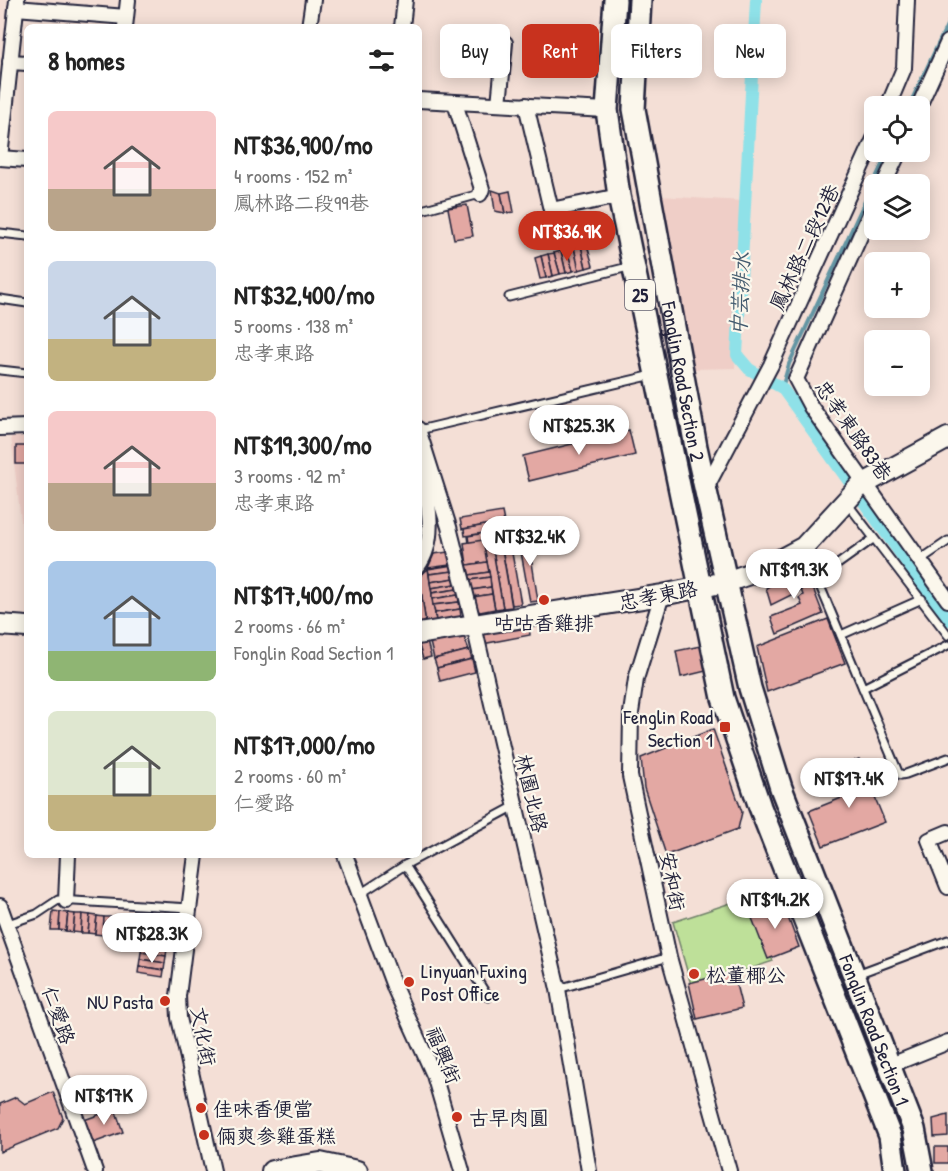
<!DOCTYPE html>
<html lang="en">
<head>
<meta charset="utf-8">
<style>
  body { margin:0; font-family:"Patrick Hand","LXGW WenKai TC",sans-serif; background:#f2f2f2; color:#222; height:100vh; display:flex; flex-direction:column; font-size:22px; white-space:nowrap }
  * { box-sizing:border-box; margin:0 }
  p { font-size:20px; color:#767676 }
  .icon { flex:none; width:33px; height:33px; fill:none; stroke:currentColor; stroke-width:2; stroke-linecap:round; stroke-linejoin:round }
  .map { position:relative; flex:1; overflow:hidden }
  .details { position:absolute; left:24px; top:24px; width:398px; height:834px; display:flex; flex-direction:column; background:#fff; border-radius:9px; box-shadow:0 3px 15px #0003 }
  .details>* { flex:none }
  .top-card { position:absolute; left:440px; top:24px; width:418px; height:54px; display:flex; gap:12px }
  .fabs { position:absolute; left:864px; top:96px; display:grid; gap:12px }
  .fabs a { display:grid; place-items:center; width:66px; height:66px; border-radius:9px; background:#fff; box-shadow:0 3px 15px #0003; font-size:30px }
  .price { position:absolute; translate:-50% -51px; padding:0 14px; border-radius:21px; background:#fff; color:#222; font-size:20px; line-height:39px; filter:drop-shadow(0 2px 3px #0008) }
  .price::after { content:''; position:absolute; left:50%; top:36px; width:18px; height:14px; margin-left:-9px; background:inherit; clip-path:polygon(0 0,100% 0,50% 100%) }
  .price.active { background:#c8321e; color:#fff }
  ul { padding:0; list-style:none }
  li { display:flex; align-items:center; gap:18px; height:150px; padding:0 24px }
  li span { display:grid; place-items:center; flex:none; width:168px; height:120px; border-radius:9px; color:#555 }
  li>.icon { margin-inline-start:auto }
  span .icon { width:72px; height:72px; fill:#fffc; stroke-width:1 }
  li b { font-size:26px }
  h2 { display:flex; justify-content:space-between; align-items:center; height:72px; padding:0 24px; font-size:26px }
  .pill { padding:0 21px; border-radius:9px; background:#fff; box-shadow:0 3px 15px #0003; font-size:21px; line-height:54px }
  .pill.active { background:#c8321e; color:#fff }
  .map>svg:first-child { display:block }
  .built { fill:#efcec7 }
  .green { fill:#bee099; stroke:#70816a; stroke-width:1.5 }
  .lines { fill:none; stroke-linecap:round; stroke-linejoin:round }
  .stream { stroke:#6395a3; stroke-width:4 }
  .canal { stroke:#8fe1e8; stroke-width:12 }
  .building { fill:#e3a8a3; stroke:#22223b; stroke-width:1.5 }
  .lane-casing { stroke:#22223b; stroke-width:11 }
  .street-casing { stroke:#22223b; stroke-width:18 }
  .secondary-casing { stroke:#22223b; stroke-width:24 }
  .primary-casing { stroke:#22223b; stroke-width:26 }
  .lane { stroke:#fbf7ec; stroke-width:7 }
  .street { stroke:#fbf7ec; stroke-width:14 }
  .secondary { stroke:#fbf7ec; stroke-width:20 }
  .primary { stroke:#fbf7ec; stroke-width:21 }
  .poi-dot { fill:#c8321e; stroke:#fbf7ec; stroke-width:2 }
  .labels { text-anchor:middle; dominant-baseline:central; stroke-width:4.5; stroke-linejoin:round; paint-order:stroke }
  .shield { fill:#fbf7ec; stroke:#636270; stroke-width:1.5 }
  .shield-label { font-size:18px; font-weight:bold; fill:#22223b }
  .street-label { font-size:20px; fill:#22223b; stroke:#fbf7ec }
  .poi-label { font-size:20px; fill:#22223b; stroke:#fbf7ec; text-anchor:start }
  .water-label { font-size:21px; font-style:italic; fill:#435b6f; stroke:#fbf7ec }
</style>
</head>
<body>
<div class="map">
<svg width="948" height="1171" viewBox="0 0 948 1171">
  <rect width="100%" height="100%" fill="#f4dfd6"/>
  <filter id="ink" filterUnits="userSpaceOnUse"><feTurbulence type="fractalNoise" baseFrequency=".0167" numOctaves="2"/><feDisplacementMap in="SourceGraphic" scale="12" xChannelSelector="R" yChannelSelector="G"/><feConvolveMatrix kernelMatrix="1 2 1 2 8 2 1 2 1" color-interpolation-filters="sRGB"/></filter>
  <g filter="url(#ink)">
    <g class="built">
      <path d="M 660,196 L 742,201 L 735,368 L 693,369 Z"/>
      <path d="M 11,437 L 27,437 L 27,571 Z"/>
    </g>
    <path class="green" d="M 746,898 L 773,961 L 692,988 L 673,922 Z"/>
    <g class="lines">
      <g class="stream">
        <path d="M 909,106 L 948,23"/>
        <path d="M 782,388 L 789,364 L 888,152"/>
      </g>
      <path class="canal" d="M 756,0 L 737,355 L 749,369 L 782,388 L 948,620"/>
    </g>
    <g class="building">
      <path d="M 492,190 L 501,193 L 505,213 L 495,211 Z"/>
      <path d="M 510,191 L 514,212 L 505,213 L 501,193 Z"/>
      <path d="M 467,205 L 473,236 L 454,239 L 448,208 Z"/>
      <path d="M 587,245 L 593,266 L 586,268 L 581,246 Z"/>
      <path d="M 581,246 L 586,268 L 579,270 L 574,248 Z"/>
      <path d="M 574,248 L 579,270 L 573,271 L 567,250 Z"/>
      <path d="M 567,250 L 573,271 L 566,273 L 561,251 Z"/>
      <path d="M 561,251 L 566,273 L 560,274 L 554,253 Z"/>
      <path d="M 554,253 L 560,274 L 553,276 L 548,254 Z"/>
      <path d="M 548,254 L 553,276 L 546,278 L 541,256 Z"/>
      <path d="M 541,256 L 546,278 L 540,279 L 535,258 Z"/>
      <path d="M 629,430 L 635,455 L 529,481 L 523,456 Z"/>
      <rect x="16" y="446" width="11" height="18"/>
      <path d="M 502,512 L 504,522 L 462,529 L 460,519 Z"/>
      <path d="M 502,522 L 503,530 L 465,536 L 464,529 Z"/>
      <path d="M 508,529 L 509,536 L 469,543 L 468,536 Z"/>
      <path d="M 532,532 L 535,551 L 531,556 L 538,601 L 530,602 L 521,552 L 526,551 L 525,533 Z"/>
      <path d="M 509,536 L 521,604 L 512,605 L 500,537 Z"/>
      <path d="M 500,537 L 512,607 L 503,608 L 491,539 Z"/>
      <path d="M 491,539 L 503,608 L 495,609 L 483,540 Z"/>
      <path d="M 483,540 L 487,562 L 467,565 L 464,543 Z"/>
      <path d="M 448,552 L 450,565 L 428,568 L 434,554 Z"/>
      <path d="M 487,562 L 489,572 L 469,575 L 467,565 Z"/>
      <path d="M 453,565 L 454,571 L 429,574 L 428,569 Z"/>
      <path d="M 804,565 L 823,614 L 777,634 L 771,617 L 802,605 L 799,598 L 803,595 L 801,590 L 771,605 L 766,588 Z"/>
      <path d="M 428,569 L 436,621 L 426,624 L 419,577 Z"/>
      <path d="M 454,571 L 455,578 L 430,582 L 429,574 Z"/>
      <path d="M 489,572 L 490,577 L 470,580 L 469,575 Z"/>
      <path d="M 419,577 L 426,624 L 418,625 L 418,578 Z"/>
      <path d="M 490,577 L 491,587 L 472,590 L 470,580 Z"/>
      <path d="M 455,578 L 456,584 L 431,588 L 430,582 Z"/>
      <path d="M 456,584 L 457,589 L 432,593 L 431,588 Z"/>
      <path d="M 491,587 L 492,594 L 473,597 L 472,590 Z"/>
      <path d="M 457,589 L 458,595 L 432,599 L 432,593 Z"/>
      <path d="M 492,594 L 495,609 L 480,612 L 475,609 L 473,597 Z"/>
      <path d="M 458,595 L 459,602 L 433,605 L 432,599 Z"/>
      <path d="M 459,602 L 460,609 L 435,613 L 433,605 Z"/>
      <path d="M 460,609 L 461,617 L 436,621 L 435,613 Z"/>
      <path d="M 828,619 L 845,663 L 767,692 L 757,647 Z"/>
      <path d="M 529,625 L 530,635 L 482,644 L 481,631 Z"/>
      <path d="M 463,634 L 469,650 L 434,659 L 429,638 Z"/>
      <path d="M 426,638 L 431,657 L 423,659 L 418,642 Z"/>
      <path d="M 701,646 L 706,671 L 681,677 L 676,651 Z"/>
      <path d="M 469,650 L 472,659 L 437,668 L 434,659 Z"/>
      <path d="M 472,659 L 475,672 L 440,681 L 437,668 Z"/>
      <path d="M 713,729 L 742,812 L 738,829 L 666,855 L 644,788 L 641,758 Z"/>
      <path d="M 859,759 L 885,822 L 823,846 L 809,811 L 854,793 L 842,765 Z"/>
      <path d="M 776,887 L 782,901 L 747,914 L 741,900 Z"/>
      <path d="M 782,901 L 799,947 L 768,959 L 750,913 Z"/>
      <path d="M 53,911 L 60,912 L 59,930 L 51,930 Z"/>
      <path d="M 60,912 L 68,913 L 66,931 L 59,930 Z"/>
      <path d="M 68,913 L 75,914 L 73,932 L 66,931 Z"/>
      <path d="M 75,914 L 82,914 L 81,933 L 73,932 Z"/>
      <path d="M 82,914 L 90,915 L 88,933 L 81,933 Z"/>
      <path d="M 90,915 L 97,916 L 95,934 L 88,933 Z"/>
      <path d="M 97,916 L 104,917 L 103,935 L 95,934 Z"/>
      <path d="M 104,917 L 112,917 L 110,936 L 103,935 Z"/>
      <path d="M 112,917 L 119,918 L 117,936 L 110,936 Z"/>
      <path d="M 119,918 L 126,919 L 125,937 L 117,936 Z"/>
      <path d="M 126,919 L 134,920 L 132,938 L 125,937 Z"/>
      <path d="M 134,920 L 141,920 L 139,939 L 132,938 Z"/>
      <path d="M 141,920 L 148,921 L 146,940 L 139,939 Z"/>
      <path d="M 148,921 L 156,922 L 154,940 L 146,940 Z"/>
      <path d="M 156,922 L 163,923 L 161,941 L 154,940 Z"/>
      <path d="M 142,945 L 167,949 L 166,956 L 141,952 Z"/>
      <path d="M 141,952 L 166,956 L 165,963 L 140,959 Z"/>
      <path d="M 140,959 L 165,963 L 164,970 L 139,966 Z"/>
      <path d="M 139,966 L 164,970 L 163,977 L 138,973 Z"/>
      <path d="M 733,972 L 742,1008 L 697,1019 L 689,983 Z"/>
      <path d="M 53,1092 L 63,1118 L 58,1128 L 0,1152 L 0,1104 L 16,1097 L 25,1104 Z"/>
      <path d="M 115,1109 L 123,1132 L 93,1143 L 84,1120 Z"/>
      <path d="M 948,1115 L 948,1136 L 934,1137 L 933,1119 Z"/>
      <rect x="935" y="1147" width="13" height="16"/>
    </g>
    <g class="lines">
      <g class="lane-casing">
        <g id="lane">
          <path d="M 418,211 L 480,194"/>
          <path d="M 0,233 L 27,236"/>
          <path d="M 509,297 L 632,266"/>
          <path d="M 0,299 L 27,303"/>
          <path d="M 0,370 L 27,373"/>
          <path d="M 419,430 L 653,375"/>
          <path d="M 847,503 L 948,635"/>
          <path d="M 805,550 L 898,772 L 901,775 L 906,774 L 948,758"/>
          <path d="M 920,560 L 948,541"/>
          <path d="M 817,579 L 873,539"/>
          <path d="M 841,635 L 922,599"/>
          <path d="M 863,688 L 948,645"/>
          <path d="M 360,894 L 405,865"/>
          <path d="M 5,925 L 37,914 L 58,900 L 190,908"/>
          <path d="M 857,974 L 948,940"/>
          <path d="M 558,989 L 669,957"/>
          <path d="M 488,997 L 405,865 L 515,806"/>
        </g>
      </g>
      <g class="street-casing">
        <g id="street">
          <path d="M 16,8 L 126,17"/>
          <path d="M 125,27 L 128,0"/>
          <path d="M 309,27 L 313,0"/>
          <path d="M 402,27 L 405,0"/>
          <path d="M 10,62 L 27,63"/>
          <path d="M 418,100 L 607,110"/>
          <path d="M 455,103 L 482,189 L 480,194"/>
          <path d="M 499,104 L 505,43"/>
          <path d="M 526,105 L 551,210 L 619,196"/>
          <path d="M 888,106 L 904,68 L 907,0"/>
          <path d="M 919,106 L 948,42"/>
          <path d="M 0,158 L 17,0"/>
          <path d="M 0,158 L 27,160"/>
          <path d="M 884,184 L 899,152"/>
          <path d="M 874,205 L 796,379 L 811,407 L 948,600"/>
          <path d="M 0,428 L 27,427"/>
          <path d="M 418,429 L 449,527 L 474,626 L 558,989 L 589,1171"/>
          <path d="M 705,490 L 771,365 L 874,139"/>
          <path d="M 418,566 C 439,537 426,496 422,464"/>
          <path d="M 662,595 L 636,679 L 631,713 L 630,776 L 669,957 L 729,1171"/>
          <path d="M 948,832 L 929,840 L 948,887"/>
          <path d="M 196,855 L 178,996 L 179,1018 L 213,1171"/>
          <path d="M 345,855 L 395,989 L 434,1075 L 462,1171"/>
          <path d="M 66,901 L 68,855"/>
          <path d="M 0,906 L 95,1171"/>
          <path d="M 891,1065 L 948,1042"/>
        </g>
      </g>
      <g class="secondary-casing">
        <g id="secondary">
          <path d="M 0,625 L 27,627"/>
          <path d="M 418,634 L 662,595 L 726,582 L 761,570 L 804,547 L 860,486 L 948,438"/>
          <path d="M 272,1171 L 320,1163 L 357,1171"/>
        </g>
      </g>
      <g class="primary-casing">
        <g id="primary">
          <path d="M 615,0 L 607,110 L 619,196 L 723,698 L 760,807 L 890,1136 L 895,1171"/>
          <path id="s1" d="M 640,0 L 634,109 L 696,447 L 750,688 L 781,788 L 914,1129 L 922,1171"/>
        </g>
      </g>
      <use href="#lane" class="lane"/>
      <use href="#street" class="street"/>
      <use href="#secondary" class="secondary"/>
      <use href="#primary" class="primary"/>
    </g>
  </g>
  <g class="poi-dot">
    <circle cx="544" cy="600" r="6"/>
    <rect x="719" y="721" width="12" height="12" rx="3"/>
    <circle cx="694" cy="974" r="6"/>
    <circle cx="409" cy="982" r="6"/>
    <circle cx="165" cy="1001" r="6"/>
    <circle cx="201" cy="1108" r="6"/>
    <circle cx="457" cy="1117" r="6"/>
    <circle cx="204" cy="1135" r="6"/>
  </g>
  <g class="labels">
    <rect class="shield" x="625" y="280" width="30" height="30" rx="4.5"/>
    <g class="shield-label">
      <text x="640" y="295">25</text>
    </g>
    <g class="street-label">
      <text transform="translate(804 247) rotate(-65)">鳳林路二段12巷</text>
      <text stroke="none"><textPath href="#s1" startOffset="386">Fonglin Road Section 2</textPath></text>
      <text transform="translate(854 430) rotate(55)">忠孝東路83巷</text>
      <text transform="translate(658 595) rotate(-11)">忠孝東路</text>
      <text transform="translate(532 793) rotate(77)">林園北路</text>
      <text transform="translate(673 881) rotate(79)">安和街</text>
      <text transform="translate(59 1015) rotate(70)">仁愛路</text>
      <text stroke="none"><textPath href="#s1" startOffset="1064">Fonglin Road Section 1</textPath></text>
      <text transform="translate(204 1036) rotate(79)">文化街</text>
      <text transform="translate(444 1055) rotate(68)">福興街</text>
    </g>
    <g class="poi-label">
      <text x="544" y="622" text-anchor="middle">咕咕香雞排</text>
      <text x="713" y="716" text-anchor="end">Fenglin Road<tspan x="713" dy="23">Section 1</tspan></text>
      <text x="421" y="970">Linyuan Fuxing<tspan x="421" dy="23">Post Office</tspan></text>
      <text x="706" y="974">松董椰公</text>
      <text x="153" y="1001" text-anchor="end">NU Pasta</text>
      <text x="213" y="1108">佳味香便當</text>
      <text x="469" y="1117">古早肉圓</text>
      <text x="216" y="1135">倆爽参雞蛋糕</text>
    </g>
    <g class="water-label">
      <text transform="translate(740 294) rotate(-87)">中芸排水</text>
    </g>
  </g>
</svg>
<div class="fabs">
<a><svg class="icon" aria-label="locate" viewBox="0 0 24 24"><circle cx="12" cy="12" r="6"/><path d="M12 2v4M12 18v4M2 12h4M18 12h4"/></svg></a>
<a><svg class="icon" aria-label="layers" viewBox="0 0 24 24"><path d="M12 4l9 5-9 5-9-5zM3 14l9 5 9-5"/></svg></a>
<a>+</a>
<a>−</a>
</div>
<b class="price active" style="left:567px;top:262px">NT$36.9K</b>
<b class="price" style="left:579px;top:456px">NT$25.3K</b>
<b class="price" style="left:530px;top:567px">NT$32.4K</b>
<b class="price" style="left:794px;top:600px">NT$19.3K</b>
<b class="price" style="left:849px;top:809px">NT$17.4K</b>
<b class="price" style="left:775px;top:930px">NT$14.2K</b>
<b class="price" style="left:152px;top:964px">NT$28.3K</b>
<b class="price" style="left:104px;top:1126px">NT$17K</b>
<div class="top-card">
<a class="pill">Buy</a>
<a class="pill active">Rent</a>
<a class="pill">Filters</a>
<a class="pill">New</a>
</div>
<section class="details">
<h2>8 homes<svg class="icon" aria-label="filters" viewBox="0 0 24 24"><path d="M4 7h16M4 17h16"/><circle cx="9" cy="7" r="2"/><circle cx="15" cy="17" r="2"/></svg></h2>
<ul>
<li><span style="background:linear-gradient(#f6c9c9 65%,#b9a48a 0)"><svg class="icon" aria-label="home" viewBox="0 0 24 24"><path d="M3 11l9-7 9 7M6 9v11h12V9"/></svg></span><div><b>NT$36,900/mo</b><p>4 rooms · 152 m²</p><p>鳳林路二段99巷</p></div></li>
<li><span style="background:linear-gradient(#c9d6e8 65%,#c2b280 0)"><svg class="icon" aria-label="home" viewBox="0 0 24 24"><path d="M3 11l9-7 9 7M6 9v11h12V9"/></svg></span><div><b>NT$32,400/mo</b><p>5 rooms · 138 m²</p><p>忠孝東路</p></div></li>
<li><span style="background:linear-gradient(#f6c9c9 60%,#b9a48a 0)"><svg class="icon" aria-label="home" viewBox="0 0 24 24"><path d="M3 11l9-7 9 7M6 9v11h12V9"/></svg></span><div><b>NT$19,300/mo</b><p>3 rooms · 92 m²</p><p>忠孝東路</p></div></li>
<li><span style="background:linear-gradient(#a9c7e8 75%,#8fb573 0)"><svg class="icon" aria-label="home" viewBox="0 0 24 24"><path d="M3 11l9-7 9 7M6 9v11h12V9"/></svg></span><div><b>NT$17,400/mo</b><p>2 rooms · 66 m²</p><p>Fonglin Road Section 1</p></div></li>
<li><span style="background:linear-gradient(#dfe7d0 70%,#c2b280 0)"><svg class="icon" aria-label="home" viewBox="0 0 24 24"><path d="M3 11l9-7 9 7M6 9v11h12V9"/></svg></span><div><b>NT$17,000/mo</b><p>2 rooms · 60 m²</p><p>仁愛路</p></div></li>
</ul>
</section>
</div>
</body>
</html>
